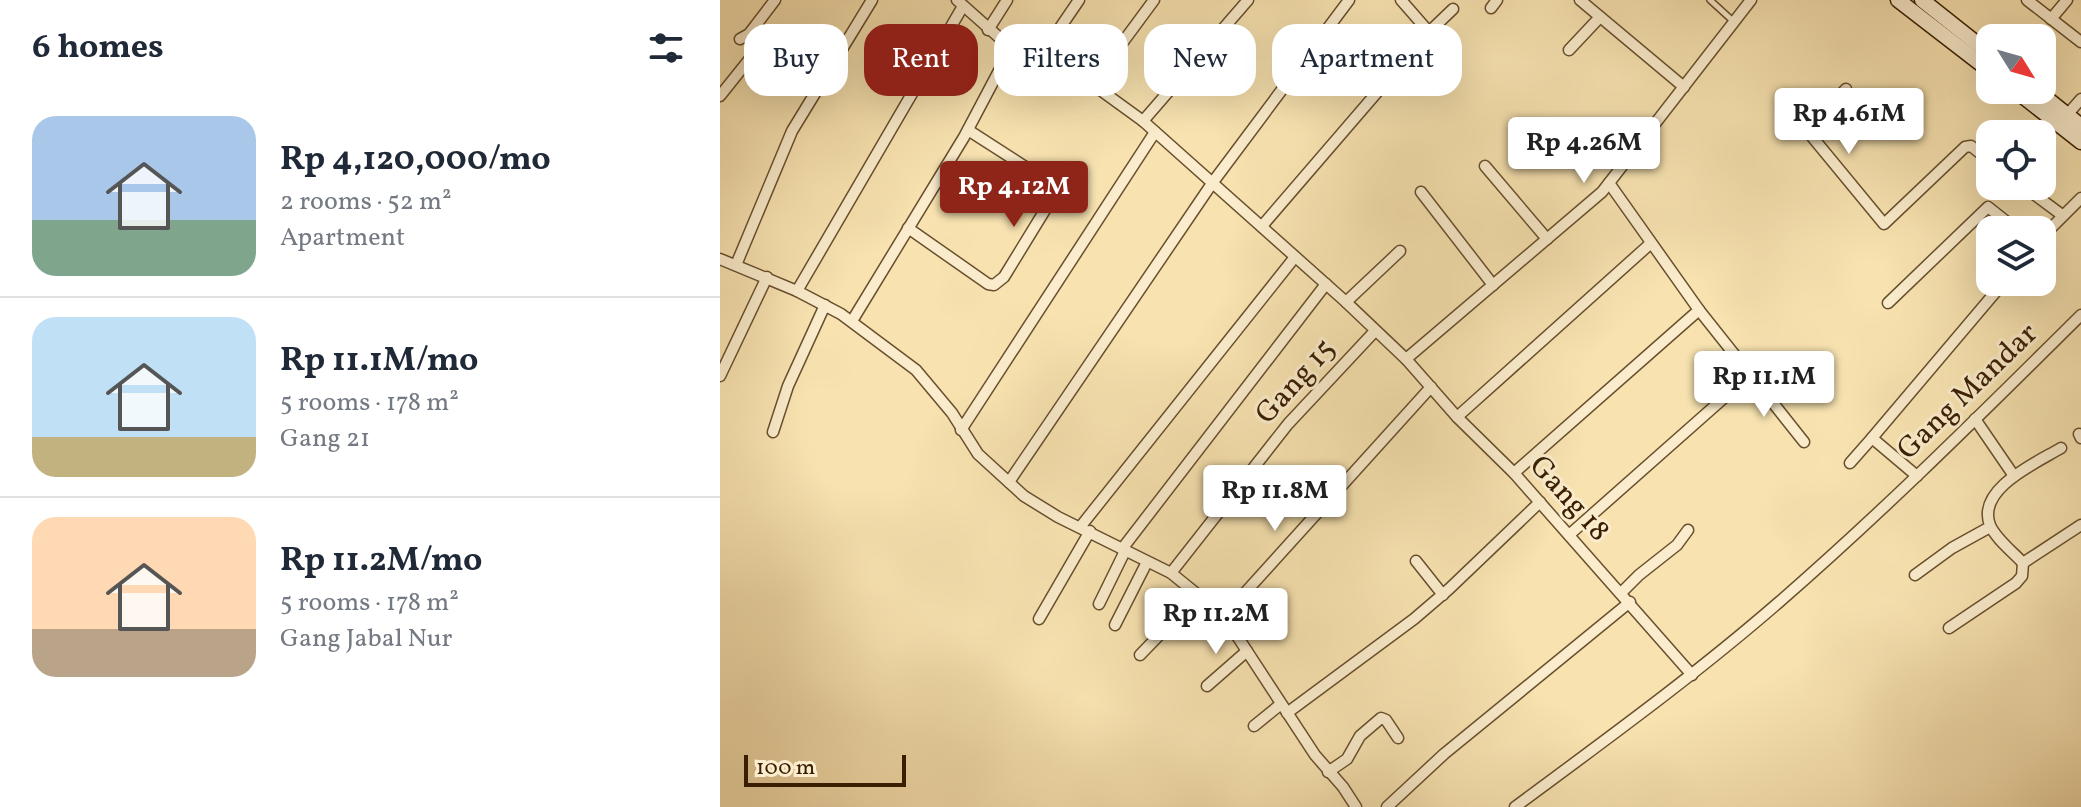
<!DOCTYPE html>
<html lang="en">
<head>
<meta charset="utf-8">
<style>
  body { margin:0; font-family:Vollkorn,serif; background:#f2f2f3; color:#1f2937; height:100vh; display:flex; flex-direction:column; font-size:30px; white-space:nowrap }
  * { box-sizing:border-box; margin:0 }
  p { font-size:26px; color:#747a83 }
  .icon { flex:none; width:44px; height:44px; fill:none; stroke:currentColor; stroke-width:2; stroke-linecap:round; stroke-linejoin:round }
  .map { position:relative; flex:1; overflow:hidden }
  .drawer { display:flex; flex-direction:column; background:#fff; width:720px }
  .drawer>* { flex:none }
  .banner { position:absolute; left:24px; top:24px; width:760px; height:72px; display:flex; gap:16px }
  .needle { width:52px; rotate:127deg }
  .tools { position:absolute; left:1256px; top:24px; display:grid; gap:16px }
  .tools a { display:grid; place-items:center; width:80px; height:80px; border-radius:16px; background:#fff; box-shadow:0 8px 32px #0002; font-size:40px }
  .scale { position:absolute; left:24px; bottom:20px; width:162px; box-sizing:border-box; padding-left:8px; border:4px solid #391e02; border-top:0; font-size:22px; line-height:28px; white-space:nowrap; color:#391e02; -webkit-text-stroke:6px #faeccc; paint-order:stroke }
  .price { position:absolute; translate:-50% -68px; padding:0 18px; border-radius:8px; background:#fff; color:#222; font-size:26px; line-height:52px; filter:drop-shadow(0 2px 4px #0008) }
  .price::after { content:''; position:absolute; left:50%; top:48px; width:24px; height:18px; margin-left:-12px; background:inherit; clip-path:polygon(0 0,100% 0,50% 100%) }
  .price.selected { background:#8f2418; color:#fff }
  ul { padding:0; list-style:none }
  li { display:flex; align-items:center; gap:24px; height:200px; padding:0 32px }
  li+li { border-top:2px solid #e0e1e3 }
  li span { display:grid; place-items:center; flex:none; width:224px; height:160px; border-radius:24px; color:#555 }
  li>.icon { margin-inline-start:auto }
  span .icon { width:96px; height:96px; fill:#fffc; stroke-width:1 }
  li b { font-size:34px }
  h2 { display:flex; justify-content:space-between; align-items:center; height:96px; padding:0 32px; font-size:34px }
  .pill { padding:0 28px; border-radius:24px; background:#fff; box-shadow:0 8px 32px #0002; font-size:28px; line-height:72px }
  .pill.selected { background:#8f2418; color:#fff }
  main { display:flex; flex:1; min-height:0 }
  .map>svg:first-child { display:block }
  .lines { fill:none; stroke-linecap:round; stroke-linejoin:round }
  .lane-casing { stroke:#684f2e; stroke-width:8 }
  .street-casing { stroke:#684f2e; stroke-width:13 }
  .secondary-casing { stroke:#391e02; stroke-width:17 }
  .lane { stroke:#faeccc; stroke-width:5 }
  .street { stroke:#faeccc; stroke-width:10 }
  .secondary { stroke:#faeccc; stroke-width:14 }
  .labels { text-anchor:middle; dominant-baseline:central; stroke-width:6; stroke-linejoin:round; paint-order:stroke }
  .street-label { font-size:30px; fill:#391e02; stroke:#faeccc }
</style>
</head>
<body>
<main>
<section class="drawer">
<h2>6 homes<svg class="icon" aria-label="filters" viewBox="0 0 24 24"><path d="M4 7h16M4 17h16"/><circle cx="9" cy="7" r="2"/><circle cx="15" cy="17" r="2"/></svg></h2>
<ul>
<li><span style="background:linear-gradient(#a9c7e8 65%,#7fa58c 0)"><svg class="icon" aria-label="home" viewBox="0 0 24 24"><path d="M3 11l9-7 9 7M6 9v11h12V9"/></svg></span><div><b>Rp 4,120,000/mo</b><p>2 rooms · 52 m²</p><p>Apartment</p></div></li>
<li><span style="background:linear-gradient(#bfe0f5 75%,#c2b280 0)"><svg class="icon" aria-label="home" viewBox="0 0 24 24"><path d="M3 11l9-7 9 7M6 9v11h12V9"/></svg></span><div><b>Rp 11.1M/mo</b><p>5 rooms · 178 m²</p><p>Gang 21</p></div></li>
<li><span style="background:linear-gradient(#ffd9b3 70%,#b9a48a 0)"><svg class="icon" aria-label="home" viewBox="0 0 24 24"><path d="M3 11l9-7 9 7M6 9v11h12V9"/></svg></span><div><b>Rp 11.2M/mo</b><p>5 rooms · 178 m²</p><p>Gang Jabal Nur</p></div></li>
</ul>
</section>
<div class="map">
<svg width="1361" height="807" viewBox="0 0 1361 807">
  <rect width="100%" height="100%" fill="#f7e2b0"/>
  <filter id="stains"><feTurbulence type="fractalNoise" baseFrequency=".0025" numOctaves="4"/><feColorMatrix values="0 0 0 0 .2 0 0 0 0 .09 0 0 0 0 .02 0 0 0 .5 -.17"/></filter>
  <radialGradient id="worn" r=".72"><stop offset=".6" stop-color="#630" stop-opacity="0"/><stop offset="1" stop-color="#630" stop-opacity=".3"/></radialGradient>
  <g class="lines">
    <g class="lane-casing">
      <path id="lane" d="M 990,0 L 1013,21"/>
    </g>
    <g class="street-casing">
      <g id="street">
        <path d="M 237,0 L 291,48 L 316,63 L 372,84 L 423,121 L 626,302 L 686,359 L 737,417 L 794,473 L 972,675"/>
        <path d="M 860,0 L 964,87"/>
        <path d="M 1307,0 L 1361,42"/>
        <path d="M 771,8 L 777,0"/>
        <path d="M 1331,19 L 1347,0"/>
        <path d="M 268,30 L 287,0"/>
        <path d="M 709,32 L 733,9"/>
        <path d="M 20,39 L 29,34 L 55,0"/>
        <path d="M 849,50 L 880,17"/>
        <path d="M 316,63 L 359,0"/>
        <path d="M 372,84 L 434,0"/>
        <path d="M 1126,89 L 1089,129 L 1089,133 L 1164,224 L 1245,147 L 1251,146 L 1270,161"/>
        <path d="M 0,96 L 36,51 L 37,42 L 29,34"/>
        <path d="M 1347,115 L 1361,99"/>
        <path d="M 423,121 L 528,0"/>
        <path d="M 765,166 L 827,239"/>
        <path d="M 1303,186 L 1342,215"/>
        <path d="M 701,192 L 773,285"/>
        <path d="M 542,226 L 709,32 L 681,0"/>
        <path d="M 188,228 L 268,284 L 274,285 L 284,277 L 336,192 L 332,184 L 248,130"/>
        <path d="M 1322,237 L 1361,198"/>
        <path d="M 0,259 L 77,291 L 121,314 L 196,370 L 232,413 L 258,454 L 304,496 L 338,517 L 451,573 L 504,616 L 595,755 L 623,787 L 636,807"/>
        <path d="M 16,265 L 72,131 L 152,0"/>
        <path d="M 77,291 L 243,6"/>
        <path d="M 626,302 L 680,251"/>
        <path d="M 1168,303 L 1268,207 L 1297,230"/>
        <path d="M 979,310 L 1084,442"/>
        <path d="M 132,321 L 244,137 L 291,48"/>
        <path d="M 686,359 L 882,192 L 1031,0"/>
        <path d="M 0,376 L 47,277"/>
        <path d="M 737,417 L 930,244"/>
        <path d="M 1255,419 L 1294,476"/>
        <path d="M 241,430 L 435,132"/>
        <path d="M 53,432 L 68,386 L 105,305"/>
        <path d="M 1359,434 L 1361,438"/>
        <path d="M 1130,463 L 1152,438"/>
        <path d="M 794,473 L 979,310 L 889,183"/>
        <path d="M 1197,476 L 1152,438 L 1284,282"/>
        <path d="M 289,482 L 493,182 L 629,0"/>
        <path d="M 361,526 L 575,257"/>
        <path d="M 849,535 L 1031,374"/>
        <path d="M 402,549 L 606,284"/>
        <path d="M 696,561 L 723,595"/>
        <path d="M 1303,563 C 1294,553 1275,538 1270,525 C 1256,489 1316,463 1341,448"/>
        <path d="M 451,573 L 568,424 L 655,331"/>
        <path d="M 1195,575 L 1232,548 L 1270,527"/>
        <path d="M 901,593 L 919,575 L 957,545 L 968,530"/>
        <path d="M 379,604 L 405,551"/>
        <path d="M 504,616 L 711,387"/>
        <path d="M 319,619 L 370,531"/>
        <path d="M 395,625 L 427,562"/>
        <path d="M 1229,628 L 1296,583 L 1302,576 L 1303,563 L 1361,525"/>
        <path d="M 420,655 L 478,595"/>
        <path d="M 487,686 L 527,651"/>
        <path d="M 567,713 L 694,619 L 729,589 L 820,502"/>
        <path d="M 534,726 L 561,704"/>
        <path d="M 608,772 L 627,759 L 640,736 L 661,718 L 666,720 L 678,738"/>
        <path d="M 667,807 L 724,754 L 910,602"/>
        <path d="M 795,807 C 884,741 974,676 1058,603 C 1164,511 1262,413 1361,315"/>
      </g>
    </g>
    <g class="secondary-casing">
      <g id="secondary">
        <path d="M 1178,0 L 1270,71"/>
        <path d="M 1202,0 L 1270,54"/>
        <path d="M 1295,90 L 1361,142"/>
        <path d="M 1316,90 L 1361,126"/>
      </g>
    </g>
    <use href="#lane" class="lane"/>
    <use href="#street" class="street"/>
    <use href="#secondary" class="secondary"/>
  </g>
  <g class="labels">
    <g class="street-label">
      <text transform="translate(576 382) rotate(-48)">Gang 15</text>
      <text transform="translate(1248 392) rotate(-44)">Gang Mandar</text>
      <text transform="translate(849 499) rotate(48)">Gang 18</text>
    </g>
  </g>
  <rect width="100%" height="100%" filter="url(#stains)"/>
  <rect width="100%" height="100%" fill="url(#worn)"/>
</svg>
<div class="tools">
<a><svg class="needle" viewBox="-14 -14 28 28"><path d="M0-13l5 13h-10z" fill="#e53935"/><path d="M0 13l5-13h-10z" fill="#747a83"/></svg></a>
<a><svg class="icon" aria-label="locate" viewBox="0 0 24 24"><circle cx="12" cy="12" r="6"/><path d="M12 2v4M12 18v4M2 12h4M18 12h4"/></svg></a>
<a><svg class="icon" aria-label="layers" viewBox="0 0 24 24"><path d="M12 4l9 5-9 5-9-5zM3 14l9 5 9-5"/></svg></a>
</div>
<div class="scale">100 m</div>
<b class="price" style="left:1129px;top:156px">Rp 4.61M</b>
<b class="price" style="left:864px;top:185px">Rp 4.26M</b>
<b class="price selected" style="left:294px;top:229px">Rp 4.12M</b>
<b class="price" style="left:1044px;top:419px">Rp 11.1M</b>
<b class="price" style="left:555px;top:533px">Rp 11.8M</b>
<b class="price" style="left:496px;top:656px">Rp 11.2M</b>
<div class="banner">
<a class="pill">Buy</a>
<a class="pill selected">Rent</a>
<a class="pill">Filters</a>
<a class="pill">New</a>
<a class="pill">Apartment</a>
</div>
</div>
</main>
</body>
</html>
